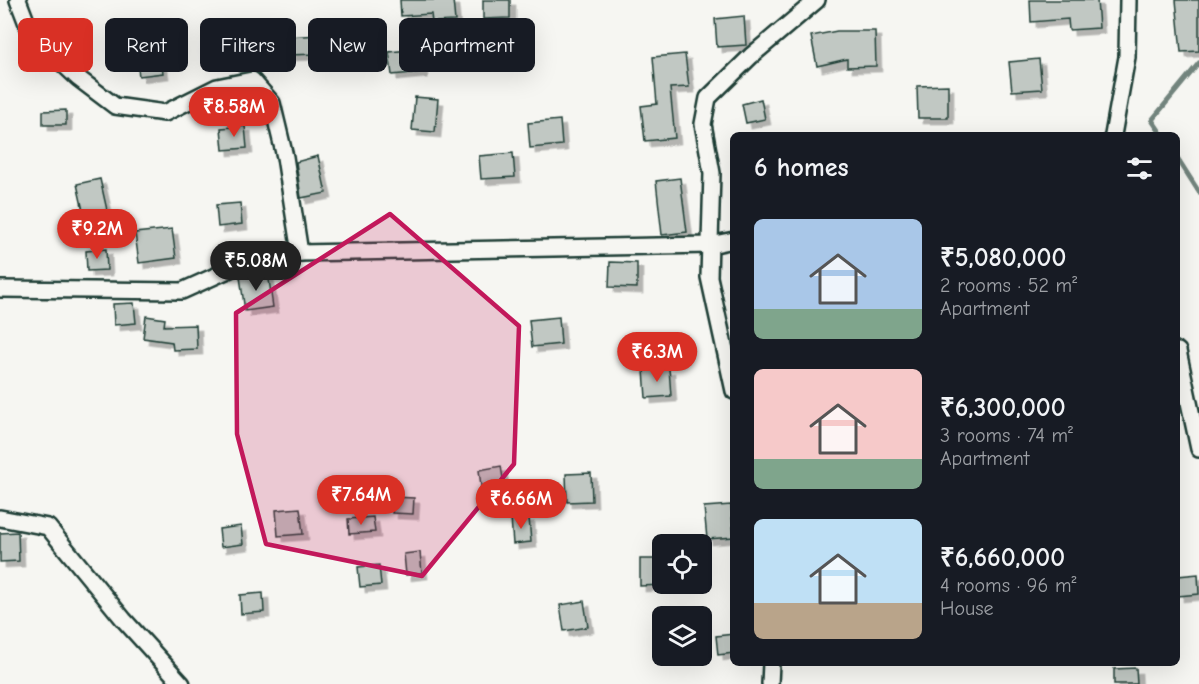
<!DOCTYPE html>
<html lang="en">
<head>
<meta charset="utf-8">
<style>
  body { margin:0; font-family:"Comic Neue",sans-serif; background:#242831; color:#f1f3f6; height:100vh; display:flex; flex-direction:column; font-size:22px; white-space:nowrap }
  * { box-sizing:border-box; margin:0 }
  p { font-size:20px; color:#9ea1a6 }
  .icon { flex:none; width:33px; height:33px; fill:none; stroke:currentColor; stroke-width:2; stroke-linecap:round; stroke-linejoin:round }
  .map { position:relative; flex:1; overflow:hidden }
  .details { position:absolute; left:730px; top:132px; width:450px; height:534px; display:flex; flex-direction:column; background:#171b24; border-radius:9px; box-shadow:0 6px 24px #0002 }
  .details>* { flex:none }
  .top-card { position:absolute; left:18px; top:18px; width:570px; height:54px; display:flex; gap:12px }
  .tools { position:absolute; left:652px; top:534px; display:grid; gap:12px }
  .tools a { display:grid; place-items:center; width:60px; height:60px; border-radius:9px; background:#171b24; box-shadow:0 6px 24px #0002; font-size:30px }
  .price { position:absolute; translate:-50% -51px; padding:0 14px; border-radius:21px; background:#d93025; color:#fff; font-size:20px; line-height:39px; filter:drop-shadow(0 2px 3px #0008) }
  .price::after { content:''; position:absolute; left:50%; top:36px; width:18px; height:14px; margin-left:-9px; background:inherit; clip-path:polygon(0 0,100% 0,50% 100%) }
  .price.active { background:#222; color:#fff }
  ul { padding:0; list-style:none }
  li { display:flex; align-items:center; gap:18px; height:150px; padding:0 24px }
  li span { display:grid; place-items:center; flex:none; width:168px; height:120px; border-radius:9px; color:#555 }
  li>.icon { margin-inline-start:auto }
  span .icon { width:72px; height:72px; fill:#fffc; stroke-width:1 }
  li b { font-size:26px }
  h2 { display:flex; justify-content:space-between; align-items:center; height:72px; padding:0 24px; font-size:26px }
  .pill { padding:0 21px; border-radius:9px; background:#171b24; box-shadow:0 6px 24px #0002; font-size:21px; line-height:54px }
  .pill.active { background:#d93025; color:#fff }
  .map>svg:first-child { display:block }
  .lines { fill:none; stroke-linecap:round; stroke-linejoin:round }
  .stream { stroke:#72847d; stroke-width:5 }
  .building { fill:#c1c8c3; stroke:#1f3d34; stroke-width:1.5; filter:url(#shadow) }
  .street-casing { stroke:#1f3d34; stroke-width:20 }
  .street { stroke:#f6f6f2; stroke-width:15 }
  .marked { fill:#c2185b; fill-opacity:0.2; stroke:#c2185b; stroke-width:4.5; stroke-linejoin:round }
</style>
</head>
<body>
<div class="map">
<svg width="1199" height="684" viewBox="0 0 1199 684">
  <defs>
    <filter id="shadow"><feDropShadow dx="5.5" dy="5.5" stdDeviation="0" flood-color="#0004"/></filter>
  </defs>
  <rect width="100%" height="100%" fill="#f6f6f2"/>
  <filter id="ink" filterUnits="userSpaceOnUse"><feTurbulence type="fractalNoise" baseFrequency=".0167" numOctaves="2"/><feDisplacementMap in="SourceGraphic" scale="12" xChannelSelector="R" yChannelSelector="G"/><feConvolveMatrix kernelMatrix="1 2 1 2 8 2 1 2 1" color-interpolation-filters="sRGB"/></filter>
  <g filter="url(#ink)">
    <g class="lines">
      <g class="stream">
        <path d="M 1162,135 L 1152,120 L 1199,63"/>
        <path d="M 1178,159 L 1199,192"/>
      </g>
    </g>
    <g class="building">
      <path d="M 400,0 L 453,0 L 455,21 L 432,22 L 431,14 L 401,16 Z"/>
      <path d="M 483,0 L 510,0 L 510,18 L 483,19 Z"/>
      <path d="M 1030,0 L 1097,0 L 1099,28 L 1069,30 L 1068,19 L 1031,22 Z"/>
      <path d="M 1176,0 L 1199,0 L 1199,51 L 1181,52 Z"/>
      <path d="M 744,16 L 746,45 L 717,47 L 715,19 Z"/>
      <path d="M 837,31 L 875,31 L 876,66 L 847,67 L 847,59 L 817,66 L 811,36 Z"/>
      <path d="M 336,34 L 339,59 L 318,61 L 318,54 L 288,55 L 287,37 Z"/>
      <path d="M 420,49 L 422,72 L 392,75 L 389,52 Z"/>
      <path d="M 160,50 L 163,73 L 139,76 L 136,54 Z"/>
      <path d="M 685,54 L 689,87 L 670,88 L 675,138 L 645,141 L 641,106 L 657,104 L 653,57 Z"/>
      <path d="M 1039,59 L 1042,89 L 1012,91 L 1009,62 Z"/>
      <path d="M 948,85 L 948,118 L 918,118 L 917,86 Z"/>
      <path d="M 415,97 L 438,99 L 435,132 L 412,130 Z"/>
      <path d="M 761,99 L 765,119 L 746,123 L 742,104 Z"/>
      <path d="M 66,110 L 66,125 L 43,125 L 43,111 Z"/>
      <path d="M 560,120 L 562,145 L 530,148 L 528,123 Z"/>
      <path d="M 245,126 L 247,148 L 223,150 L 221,128 Z"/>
      <path d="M 513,153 L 515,177 L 481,179 L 479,156 Z"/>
      <path d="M 318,156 L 326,193 L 301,198 L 296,162 Z"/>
      <path d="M 680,178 L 687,232 L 662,235 L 656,181 Z"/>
      <path d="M 100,179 L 107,210 L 84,215 L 77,184 Z"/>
      <path d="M 240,203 L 242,224 L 218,227 L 216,205 Z"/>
      <path d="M 172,229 L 176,258 L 139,263 L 135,233 Z"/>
      <path d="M 106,249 L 107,270 L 87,271 L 86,251 Z"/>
      <path d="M 610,262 L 637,263 L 637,288 L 609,287 Z"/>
      <path d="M 268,273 L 273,307 L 245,311 L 240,277 Z"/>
      <path d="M 134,303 L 136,323 L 114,325 L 113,304 Z"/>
      <path d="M 146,316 L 165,319 L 164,326 L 196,325 L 197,349 L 173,350 L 172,342 L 143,338 Z"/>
      <path d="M 559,317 L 561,344 L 532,347 L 529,320 Z"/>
      <path d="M 669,368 L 671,396 L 646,398 L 644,370 Z"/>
      <path d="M 501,466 L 505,491 L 482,494 L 479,470 Z"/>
      <path d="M 591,473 L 592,501 L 567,502 L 566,474 Z"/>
      <path d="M 393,497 L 414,498 L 413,514 L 392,513 Z"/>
      <path d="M 731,505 L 734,537 L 707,539 L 704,507 Z"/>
      <path d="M 300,508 L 303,534 L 278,536 L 276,510 Z"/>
      <path d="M 373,517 L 375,532 L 349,534 L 348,519 Z"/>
      <path d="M 529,517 L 531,542 L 513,544 L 511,518 Z"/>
      <path d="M 241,526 L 243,544 L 221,547 L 219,529 Z"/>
      <path d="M 18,532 L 19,561 L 0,562 L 0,533 Z"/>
      <path d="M 420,552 L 422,573 L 406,575 L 404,554 Z"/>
      <path d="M 640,559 L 663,559 L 663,585 L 640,586 Z"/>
      <path d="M 379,565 L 381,585 L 360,587 L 358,567 Z"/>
      <path d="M 1198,574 L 1199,594 L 1178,596 L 1178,576 Z"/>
      <path d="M 263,593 L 264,612 L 241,614 L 240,595 Z"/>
      <path d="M 584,601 L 588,627 L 564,631 L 560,605 Z"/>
      <path d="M 734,634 L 734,653 L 718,655 L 716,636 Z"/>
      <path d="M 1136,668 L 1137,684 L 1114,684 L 1114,669 Z"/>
    </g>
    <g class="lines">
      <g class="street-casing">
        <g id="street">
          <path d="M 18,0 L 31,34 L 78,78 L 115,106 L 165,113 L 217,87 L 252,80 L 272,103 L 285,157 L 300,253"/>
          <path d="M 1113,135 L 1127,57 L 1128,0"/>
          <path d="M 0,289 L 182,291 L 244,263 L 300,253 L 710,245 L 734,240"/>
          <path d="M 1178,351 L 1199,449"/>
          <path d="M 734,391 L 709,277 L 712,173 L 703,124 L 708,98 L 751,56 L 817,0"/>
          <path d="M 0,518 L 48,527 L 124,620 L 182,684"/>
          <path d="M 770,684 L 771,663"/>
        </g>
      </g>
      <use href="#street" class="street"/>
    </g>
  </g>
  <path class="marked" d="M 390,214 L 519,326 L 514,464 L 422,576 L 266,544 L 237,434 L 236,313 Z"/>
</svg>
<div class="tools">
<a><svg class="icon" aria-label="locate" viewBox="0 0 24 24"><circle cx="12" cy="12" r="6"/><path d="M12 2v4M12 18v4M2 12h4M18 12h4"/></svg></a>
<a><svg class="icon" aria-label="layers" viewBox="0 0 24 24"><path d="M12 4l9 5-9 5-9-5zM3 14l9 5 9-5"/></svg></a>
</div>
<b class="price" style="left:234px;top:138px">₹8.58M</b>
<b class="price" style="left:97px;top:260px">₹9.2M</b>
<b class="price active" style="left:256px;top:292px">₹5.08M</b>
<b class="price" style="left:657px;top:383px">₹6.3M</b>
<b class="price" style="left:361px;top:526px">₹7.64M</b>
<b class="price" style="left:521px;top:530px">₹6.66M</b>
<div class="top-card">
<a class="pill active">Buy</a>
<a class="pill">Rent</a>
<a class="pill">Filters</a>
<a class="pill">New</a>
<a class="pill">Apartment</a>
</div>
<section class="details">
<h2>6 homes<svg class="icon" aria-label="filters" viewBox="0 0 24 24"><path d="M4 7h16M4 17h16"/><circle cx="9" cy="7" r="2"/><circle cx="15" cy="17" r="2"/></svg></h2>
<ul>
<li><span style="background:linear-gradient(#a9c7e8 75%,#7fa58c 0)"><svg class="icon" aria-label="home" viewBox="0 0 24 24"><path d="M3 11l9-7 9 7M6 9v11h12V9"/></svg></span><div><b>₹5,080,000</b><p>2 rooms · 52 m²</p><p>Apartment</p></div></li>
<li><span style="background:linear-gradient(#f6c9c9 75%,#7fa58c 0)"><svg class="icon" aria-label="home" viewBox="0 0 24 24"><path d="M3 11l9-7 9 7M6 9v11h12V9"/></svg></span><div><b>₹6,300,000</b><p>3 rooms · 74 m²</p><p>Apartment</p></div></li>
<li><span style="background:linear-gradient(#bfe0f5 70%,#b9a48a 0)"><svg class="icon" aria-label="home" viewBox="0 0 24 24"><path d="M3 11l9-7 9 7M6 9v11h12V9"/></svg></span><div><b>₹6,660,000</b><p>4 rooms · 96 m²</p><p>House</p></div></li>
</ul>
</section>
</div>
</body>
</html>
